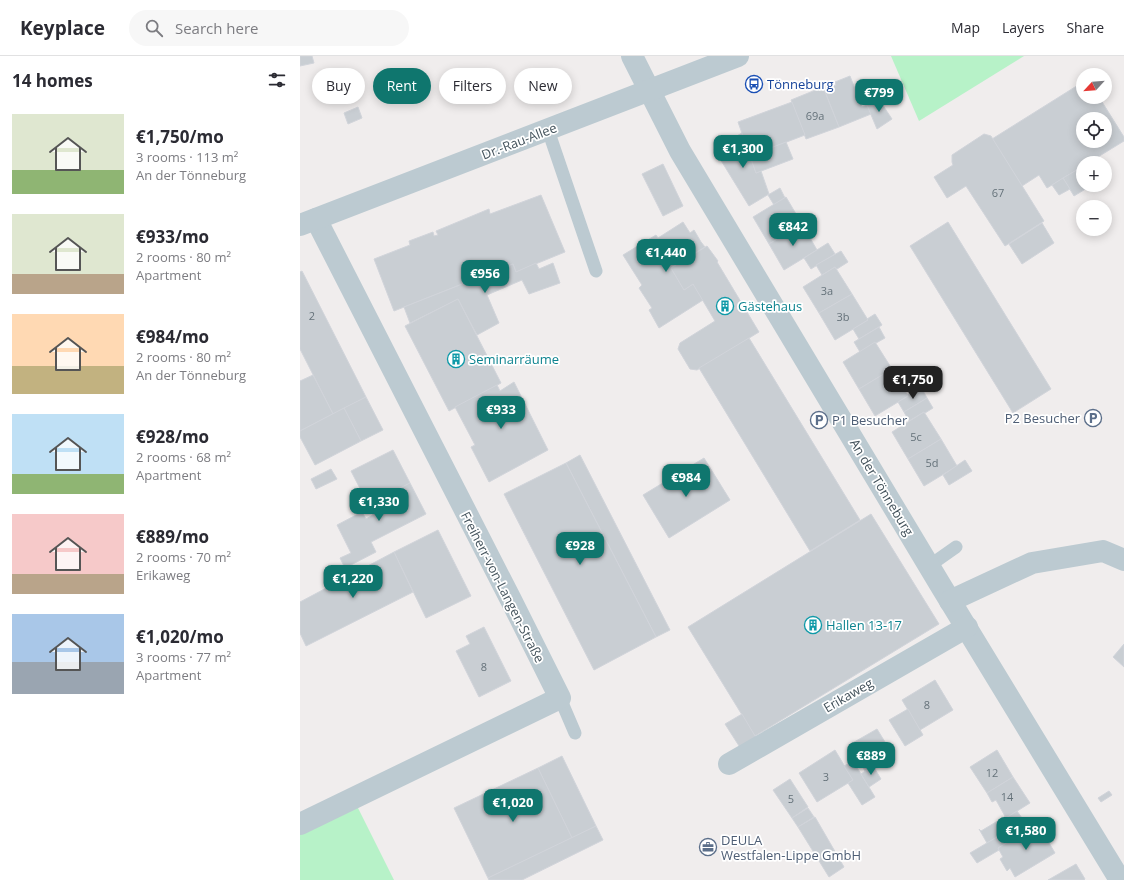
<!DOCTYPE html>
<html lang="en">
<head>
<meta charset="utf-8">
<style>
  body { margin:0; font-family:"Open Sans",sans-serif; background:#f7f7f7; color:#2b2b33; height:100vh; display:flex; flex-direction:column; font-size:15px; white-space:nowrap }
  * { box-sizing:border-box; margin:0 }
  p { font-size:13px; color:#7c7c81 }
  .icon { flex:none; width:22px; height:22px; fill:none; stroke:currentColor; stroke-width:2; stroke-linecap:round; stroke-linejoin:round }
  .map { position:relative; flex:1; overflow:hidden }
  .sheet { display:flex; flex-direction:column; background:#fff; width:300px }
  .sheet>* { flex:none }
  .banner { position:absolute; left:12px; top:12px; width:380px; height:36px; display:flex; gap:8px }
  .needle { width:26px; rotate:244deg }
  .tools { position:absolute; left:776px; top:12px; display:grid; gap:8px }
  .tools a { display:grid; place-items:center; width:36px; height:36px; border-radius:50%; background:#fff; box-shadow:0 2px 10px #0003; font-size:20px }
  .price { position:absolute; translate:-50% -34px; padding:0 9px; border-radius:8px; background:#0f766e; color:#fff; font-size:13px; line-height:26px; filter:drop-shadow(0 1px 2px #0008) }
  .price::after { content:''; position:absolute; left:50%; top:24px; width:12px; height:9px; margin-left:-6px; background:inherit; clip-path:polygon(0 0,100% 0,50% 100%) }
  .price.active { background:#222; color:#fff }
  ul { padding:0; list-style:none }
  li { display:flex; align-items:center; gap:12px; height:100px; padding:0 12px }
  li span { display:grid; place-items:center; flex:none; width:112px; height:80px; border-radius:0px; color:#555 }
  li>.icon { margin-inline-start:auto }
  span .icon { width:48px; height:48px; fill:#fffc; stroke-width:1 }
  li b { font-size:17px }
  h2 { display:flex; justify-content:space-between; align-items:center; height:48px; padding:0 12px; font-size:17px }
  .pill { padding:0 14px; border-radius:18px; background:#fff; box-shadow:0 2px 10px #0003; font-size:14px; line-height:36px }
  .pill.active { background:#0f766e; color:#fff }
  header { display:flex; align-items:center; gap:24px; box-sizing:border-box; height:56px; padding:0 20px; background:#fff; border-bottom:1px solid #e1e1e2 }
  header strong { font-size:19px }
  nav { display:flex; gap:22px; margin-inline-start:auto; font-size:14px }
  .search { width:280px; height:36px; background:#f7f7f7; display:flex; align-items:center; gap:10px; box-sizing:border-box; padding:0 14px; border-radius:22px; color:#7c7c81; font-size:15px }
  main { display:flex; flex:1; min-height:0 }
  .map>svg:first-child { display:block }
  .green { fill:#b7f2c8 }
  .building { fill:#c9ced3; stroke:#d1d4da; fill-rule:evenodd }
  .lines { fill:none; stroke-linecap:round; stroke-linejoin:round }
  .service { stroke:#bccad1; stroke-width:13 }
  .minor { stroke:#bccad1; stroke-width:22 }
  .tertiary { stroke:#bccad1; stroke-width:22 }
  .labels { text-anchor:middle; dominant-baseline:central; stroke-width:3.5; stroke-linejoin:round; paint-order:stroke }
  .number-label { font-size:11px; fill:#65727a }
  .transit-label { font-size:13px; fill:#164399; stroke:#fff; text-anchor:start }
  .street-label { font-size:13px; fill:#44535c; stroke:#fff }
  .culture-label { font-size:13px; fill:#0d838f; stroke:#fff; text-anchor:start }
  .service-label { font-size:13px; fill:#4e5e75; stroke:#fff; text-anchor:start }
</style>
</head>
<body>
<header>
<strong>Keyplace</strong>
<div class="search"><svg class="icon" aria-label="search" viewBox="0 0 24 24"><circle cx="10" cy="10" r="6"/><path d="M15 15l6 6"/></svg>Search here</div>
<nav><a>Map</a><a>Layers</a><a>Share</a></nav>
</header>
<main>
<section class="sheet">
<h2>14 homes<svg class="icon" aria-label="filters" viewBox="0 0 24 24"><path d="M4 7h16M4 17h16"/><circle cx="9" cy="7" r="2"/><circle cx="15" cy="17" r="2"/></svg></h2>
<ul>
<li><span style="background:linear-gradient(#dfe7d0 70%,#8fb573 0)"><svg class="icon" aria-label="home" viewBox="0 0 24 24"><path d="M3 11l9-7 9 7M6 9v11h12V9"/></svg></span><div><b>€1,750/mo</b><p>3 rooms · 113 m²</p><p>An der Tönneburg</p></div></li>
<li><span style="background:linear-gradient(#dfe7d0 75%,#b9a48a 0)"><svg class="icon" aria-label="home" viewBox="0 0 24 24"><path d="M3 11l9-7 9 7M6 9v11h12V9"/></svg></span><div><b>€933/mo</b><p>2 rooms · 80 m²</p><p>Apartment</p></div></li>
<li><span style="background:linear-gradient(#ffd9b3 65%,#c2b280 0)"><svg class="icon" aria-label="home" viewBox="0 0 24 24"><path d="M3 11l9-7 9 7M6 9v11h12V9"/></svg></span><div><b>€984/mo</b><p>2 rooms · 80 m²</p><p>An der Tönneburg</p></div></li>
<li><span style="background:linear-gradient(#bfe0f5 75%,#8fb573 0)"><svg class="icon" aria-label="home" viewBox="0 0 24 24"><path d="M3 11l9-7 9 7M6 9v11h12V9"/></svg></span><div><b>€928/mo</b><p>2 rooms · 68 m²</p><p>Apartment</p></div></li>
<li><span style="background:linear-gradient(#f6c9c9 75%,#b9a48a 0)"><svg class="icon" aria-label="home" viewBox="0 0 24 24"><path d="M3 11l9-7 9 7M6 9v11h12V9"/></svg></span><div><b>€889/mo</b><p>2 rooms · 70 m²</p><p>Erikaweg</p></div></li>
<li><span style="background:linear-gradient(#a9c7e8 60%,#9aa5b1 0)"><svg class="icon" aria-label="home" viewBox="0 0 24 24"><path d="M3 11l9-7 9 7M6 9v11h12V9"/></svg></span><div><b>€1,020/mo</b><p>3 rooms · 77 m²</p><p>Apartment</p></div></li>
</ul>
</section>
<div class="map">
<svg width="824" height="824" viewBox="0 0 824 824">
  <rect width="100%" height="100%" fill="#f0eded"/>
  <g class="green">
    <path d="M 591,0 L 724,0 L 619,65 Z"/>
    <path d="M 56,748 L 94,824 L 0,824 L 0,777 Z"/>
  </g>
  <g class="building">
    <path d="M 0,0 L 12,0 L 14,7 L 0,10 Z"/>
    <path d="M 550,20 L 562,51 L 567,49 L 571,58 L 539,71 L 524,33 L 536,29 L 535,26 Z"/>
    <path d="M 783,26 L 783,41 L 799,41 L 824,81 L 824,85 L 788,107 L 783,107 L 783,110 L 747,132 L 739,119 L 722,130 L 692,83 ZM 783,63 L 805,63 L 805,85 L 783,85 Z"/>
    <path d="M 523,31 L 539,71 L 506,83 L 491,44 Z"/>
    <path d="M 578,42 L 592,63 L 577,73 L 567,49 Z"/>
    <path d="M 492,46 L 505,79 L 450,100 L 438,66 Z"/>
    <path d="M 58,51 L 62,62 L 48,68 L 44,57 Z"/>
    <path d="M 442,77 L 456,117 L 461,115 L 469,138 L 449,150 L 414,93 Z"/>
    <path d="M 684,78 L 691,80 L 744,165 L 705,190 L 666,130 L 647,142 L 634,121 L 653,109 L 652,106 L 652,99 Z"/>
    <path d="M 486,86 L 493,103 L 456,117 L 450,100 Z"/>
    <path d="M 363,108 L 383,150 L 363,160 L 342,118 Z"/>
    <path d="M 782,111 L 783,113 L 783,129 L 792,129 L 774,140 L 763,122 Z"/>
    <path d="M 763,122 L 770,133 L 759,139 L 752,129 Z"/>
    <path d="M 480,132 L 485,142 L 474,149 L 468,139 Z"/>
    <path d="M 241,139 L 265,196 L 216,216 L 213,208 L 94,255 L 74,203 L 110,189 L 109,185 L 133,176 L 134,180 L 138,179 L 136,175 L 189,153 L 190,158 Z"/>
    <path d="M 486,141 L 502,168 L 469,188 L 453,161 Z"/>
    <path d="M 383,166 L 390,177 L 394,174 L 401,186 L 405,191 L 371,212 L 384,234 L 393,228 L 403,244 L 359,272 L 349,254 L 352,252 L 339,232 L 342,229 L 323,199 L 356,179 L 358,182 Z"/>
    <path d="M 648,166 L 751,333 L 713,357 L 610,190 Z"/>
    <path d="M 742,167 L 754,187 L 722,208 L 709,188 Z"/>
    <path d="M 502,168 L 517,194 L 484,214 L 469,188 Z"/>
    <path d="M 528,187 L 535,198 L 511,213 L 504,202 Z"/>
    <path d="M 407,190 L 418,205 L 417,206 L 459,276 L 397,314 L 390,313 L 378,293 L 380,287 L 415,265 L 393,228 L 384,234 L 371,212 Z"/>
    <path d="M 541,195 L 548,206 L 537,213 L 535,211 L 522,219 L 516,209 Z"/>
    <path d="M 236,207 L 239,213 L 253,207 L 260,227 L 229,238 L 222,224 L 187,239 L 199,267 L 177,279 L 158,243 L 110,267 L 104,251 L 213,208 L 216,216 Z"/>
    <path d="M 535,211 L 552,238 L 519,257 L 503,231 Z"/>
    <path d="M 2,215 L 66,341 L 33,358 L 0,293 L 0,216 Z"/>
    <path d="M 552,238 L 568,264 L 535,284 L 519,257 Z"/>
    <path d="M 158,243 L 201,327 L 149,355 L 105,270 Z"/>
    <path d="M 575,258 L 582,269 L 559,283 L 553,273 L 568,264 L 567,263 Z"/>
    <path d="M 579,271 L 585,282 L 560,296 L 554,286 Z"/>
    <path d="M 449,282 L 560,464 L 510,495 L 399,312 Z"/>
    <path d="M 575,286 L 592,313 L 559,333 L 543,306 Z"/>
    <path d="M 592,313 L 608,340 L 575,360 L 559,333 Z"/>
    <path d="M 13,319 L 33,358 L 0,375 L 0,325 Z"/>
    <path d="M 214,326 L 248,394 L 189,426 L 171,391 L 175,389 L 155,351 L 197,329 L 200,335 Z"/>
    <path d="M 621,331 L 627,342 L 604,356 L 598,346 L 608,340 L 607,339 Z"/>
    <path d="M 66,341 L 83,374 L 61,385 L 44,352 Z"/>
    <path d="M 627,342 L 633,352 L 625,357 L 624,356 L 609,365 L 604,356 Z"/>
    <path d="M 44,352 L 61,385 L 15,409 L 0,381 L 0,375 Z"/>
    <path d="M 624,356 L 641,383 L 608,403 L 592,376 Z"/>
    <path d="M 641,383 L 657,410 L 624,430 L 608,403 Z"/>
    <path d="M 93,394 L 110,427 L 68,448 L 51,415 Z"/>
    <path d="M 280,399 L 370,574 L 356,581 L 266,407 Z"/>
    <path d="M 404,402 L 430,444 L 369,482 L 343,439 Z"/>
    <path d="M 665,404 L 672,415 L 649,429 L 643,419 Z"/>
    <path d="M 266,407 L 356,581 L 294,614 L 204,438 Z"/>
    <path d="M 31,413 L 37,423 L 16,433 L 11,423 Z"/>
    <path d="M 110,427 L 126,458 L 71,486 L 76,496 L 45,512 L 40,502 L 51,497 L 37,469 L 62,456 L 66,463 L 73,459 L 68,448 Z"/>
    <path d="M 571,458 L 639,568 L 455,680 L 388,571 Z"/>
    <path d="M 138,474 L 171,540 L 126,562 L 94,496 Z"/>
    <path d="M 94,496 L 113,536 L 6,590 L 0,577 L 0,546 Z"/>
    <path d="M 184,571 L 211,625 L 179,641 L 156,595 L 170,588 L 166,580 Z"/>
    <path d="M 824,588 L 824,611 L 813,601 Z"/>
    <path d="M 635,624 L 653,654 L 620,674 L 602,644 Z"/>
    <path d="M 608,653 L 623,679 L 605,690 L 589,664 Z"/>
    <path d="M 442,658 L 455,680 L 458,683 L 441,693 L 425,668 Z"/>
    <path d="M 577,673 L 593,699 L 565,715 L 549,689 Z"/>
    <path d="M 535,694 L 553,724 L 517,746 L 499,717 Z"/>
    <path d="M 697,694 L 713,721 L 687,737 L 670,711 Z"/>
    <path d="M 262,700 L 296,770 L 272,782 L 238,712 Z"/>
    <path d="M 553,705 L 575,741 L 562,749 L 548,727 L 553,724 L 544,710 Z"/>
    <path d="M 573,710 L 581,723 L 569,731 L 561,718 Z"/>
    <path d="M 238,712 L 272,782 L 188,822 L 154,752 Z"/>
    <path d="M 713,721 L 730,747 L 706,762 L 696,744 L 692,746 L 687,737 Z"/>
    <path d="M 490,723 L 508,751 L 492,762 L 473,734 Z"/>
    <path d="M 809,735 L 812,739 L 801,746 L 798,742 Z"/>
    <path d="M 508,752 L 514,761 L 498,771 L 492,762 Z"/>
    <path d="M 717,755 L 724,765 L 687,787 L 679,773 L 681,775 L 706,760 L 706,762 Z"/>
    <path d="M 515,761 L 544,811 L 529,821 L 498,771 Z"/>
    <path d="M 724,765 L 729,774 L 698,792 L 699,794 L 677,807 L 670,797 Z"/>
    <path d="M 738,768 L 755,797 L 715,821 L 710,812 L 707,815 L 700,803 L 703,801 L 698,792 Z"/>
    <path d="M 296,770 L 303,784 L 222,824 L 189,824 L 188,822 Z"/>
    <path d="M 776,808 L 785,823 L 784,824 L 748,824 Z"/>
  </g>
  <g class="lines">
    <g class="service">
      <path d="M 248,74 L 296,215"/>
      <path d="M 629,510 L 656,491"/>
      <path d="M 260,642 L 275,677"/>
    </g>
    <g class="minor">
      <path d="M 332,0 L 380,95 L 641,530 L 820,824"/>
      <path d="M 650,545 L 732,507 L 803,495 L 824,504"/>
      <path d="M 429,708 L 667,571"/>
      <path d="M 0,768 L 260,642 L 211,544 L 16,163"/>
    </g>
    <path class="tertiary" d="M 0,169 L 438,0"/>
  </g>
  <defs>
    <g id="bus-ring" transform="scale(0.9)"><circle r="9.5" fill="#fff" stroke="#1a4fb4" stroke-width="1.5"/><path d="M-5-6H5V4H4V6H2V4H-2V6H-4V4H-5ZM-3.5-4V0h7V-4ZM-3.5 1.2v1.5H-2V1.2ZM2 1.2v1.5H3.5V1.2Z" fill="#1a4fb4"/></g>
    <g id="building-ring" transform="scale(0.9)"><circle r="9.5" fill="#fff" stroke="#0f9aa8" stroke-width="1.5"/><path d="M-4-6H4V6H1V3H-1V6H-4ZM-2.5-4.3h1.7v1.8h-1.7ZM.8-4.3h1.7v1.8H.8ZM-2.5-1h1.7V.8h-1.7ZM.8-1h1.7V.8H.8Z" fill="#0f9aa8"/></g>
    <g id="parking-ring" transform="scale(0.9)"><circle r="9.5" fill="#fff" stroke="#5c6f8a" stroke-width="1.5"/><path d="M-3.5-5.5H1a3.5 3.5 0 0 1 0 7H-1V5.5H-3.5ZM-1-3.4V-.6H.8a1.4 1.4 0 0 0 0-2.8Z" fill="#5c6f8a"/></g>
    <g id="office-ring" transform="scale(0.9)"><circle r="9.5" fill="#fff" stroke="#5c6f8a" stroke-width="1.5"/><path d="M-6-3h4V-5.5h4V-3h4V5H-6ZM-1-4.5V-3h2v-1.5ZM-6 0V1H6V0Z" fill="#5c6f8a"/></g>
  </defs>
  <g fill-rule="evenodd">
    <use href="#bus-ring" x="454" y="28"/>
    <use href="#building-ring" x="425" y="250"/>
    <use href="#building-ring" x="156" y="303"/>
    <use href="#parking-ring" x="793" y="362"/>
    <use href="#parking-ring" x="519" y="364"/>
    <use href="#building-ring" x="513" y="569"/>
    <use href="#office-ring" x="408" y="791"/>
  </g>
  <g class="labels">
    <g class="number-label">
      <text x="515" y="59">69a</text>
      <text x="698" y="136">67</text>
      <text x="527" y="234">3a</text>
      <text x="12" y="259">2</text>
      <text x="543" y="260">3b</text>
      <text x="616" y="380">5c</text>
      <text x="632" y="406">5d</text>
      <text x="184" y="610">8</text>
      <text x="627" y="648">8</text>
      <text x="692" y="716">12</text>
      <text x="526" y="720">3</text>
      <text x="707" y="740">14</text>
      <text x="491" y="742">5</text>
    </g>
    <g class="transit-label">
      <text x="467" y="28">Tönneburg</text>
    </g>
    <g class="street-label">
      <text transform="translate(219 85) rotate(-21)">Dr.-Rau-Allee</text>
      <text transform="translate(582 431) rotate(59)">An der Tönneburg</text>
      <text transform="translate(203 531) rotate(63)">Freiherr-von-Langen-Straße</text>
      <text transform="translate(548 639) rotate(-30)">Erikaweg</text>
    </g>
    <g class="culture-label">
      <text x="438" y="250">Gästehaus</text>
      <text x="169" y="303">Seminarräume</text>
      <text x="526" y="569">Hallen 13-17</text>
    </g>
    <g class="service-label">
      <text x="780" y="362" text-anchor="end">P2 Besucher</text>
      <text x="532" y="364">P1 Besucher</text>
      <text x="421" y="784">DEULA<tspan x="421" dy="15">Westfalen-Lippe GmbH</tspan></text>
    </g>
  </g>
</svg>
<div class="tools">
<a><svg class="needle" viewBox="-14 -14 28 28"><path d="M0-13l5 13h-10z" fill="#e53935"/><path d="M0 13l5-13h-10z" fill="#7c7c81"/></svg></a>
<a><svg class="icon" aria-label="locate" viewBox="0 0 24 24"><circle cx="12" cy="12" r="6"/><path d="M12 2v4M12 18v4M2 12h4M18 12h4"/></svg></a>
<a>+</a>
<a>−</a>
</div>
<b class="price" style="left:579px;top:57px">€799</b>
<b class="price" style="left:443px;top:113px">€1,300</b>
<b class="price" style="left:493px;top:191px">€842</b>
<b class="price" style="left:366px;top:217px">€1,440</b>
<b class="price" style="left:185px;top:238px">€956</b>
<b class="price active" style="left:613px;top:344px">€1,750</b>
<b class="price" style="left:201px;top:374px">€933</b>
<b class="price" style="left:386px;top:442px">€984</b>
<b class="price" style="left:79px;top:466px">€1,330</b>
<b class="price" style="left:280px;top:510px">€928</b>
<b class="price" style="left:53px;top:543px">€1,220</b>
<b class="price" style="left:571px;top:720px">€889</b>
<b class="price" style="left:213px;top:767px">€1,020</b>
<b class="price" style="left:726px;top:795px">€1,580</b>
<div class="banner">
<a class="pill">Buy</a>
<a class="pill active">Rent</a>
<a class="pill">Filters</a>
<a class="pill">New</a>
</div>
</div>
</main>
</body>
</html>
